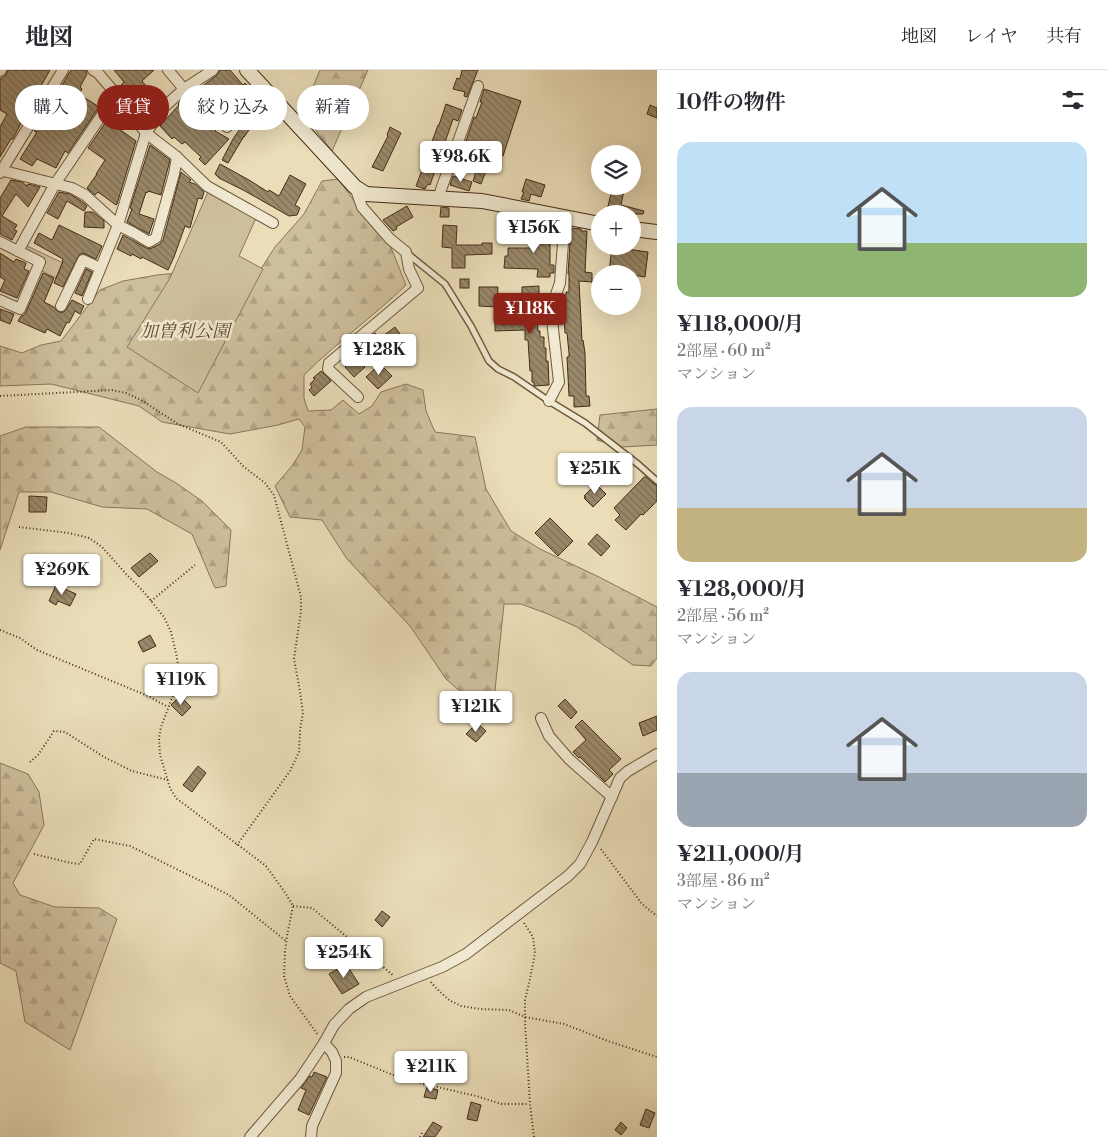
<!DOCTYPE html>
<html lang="ja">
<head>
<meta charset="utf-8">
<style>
  body { margin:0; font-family:"Libre Bodoni","Noto Serif JP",serif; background:#f2f2f3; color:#2b2b33; height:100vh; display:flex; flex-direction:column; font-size:19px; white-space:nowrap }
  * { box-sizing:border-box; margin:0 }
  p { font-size:16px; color:#7c7c81 }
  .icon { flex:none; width:28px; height:28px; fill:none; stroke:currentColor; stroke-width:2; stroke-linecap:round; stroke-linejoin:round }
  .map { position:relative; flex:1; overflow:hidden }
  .side { display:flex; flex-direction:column; background:#fff; width:450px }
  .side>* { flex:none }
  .top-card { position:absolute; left:15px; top:15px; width:475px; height:45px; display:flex; gap:10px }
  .fabs { position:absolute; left:591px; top:75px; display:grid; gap:10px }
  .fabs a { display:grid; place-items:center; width:50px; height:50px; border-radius:50%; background:#fff; box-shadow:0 5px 20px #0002; font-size:25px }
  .price { position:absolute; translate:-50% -42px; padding:0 11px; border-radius:5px; background:#fff; color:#222; font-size:16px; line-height:32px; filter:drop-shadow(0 1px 2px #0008) }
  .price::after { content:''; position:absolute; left:50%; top:30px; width:15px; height:11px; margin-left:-8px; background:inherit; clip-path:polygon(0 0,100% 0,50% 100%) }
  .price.current { background:#8f2418; color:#fff }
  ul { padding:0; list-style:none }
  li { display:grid; align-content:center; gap:10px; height:265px; padding:0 20px }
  li span { display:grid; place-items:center; height:155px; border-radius:15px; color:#555 }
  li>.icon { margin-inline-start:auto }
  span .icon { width:90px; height:90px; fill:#fffc; stroke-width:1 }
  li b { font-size:21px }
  h2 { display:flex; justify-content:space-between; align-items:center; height:60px; padding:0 20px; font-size:21px }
  .chip { padding:0 18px; border-radius:22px; background:#fff; box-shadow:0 5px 20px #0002; font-size:18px; line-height:45px }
  .chip.current { background:#8f2418; color:#fff }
  header { display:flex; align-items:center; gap:30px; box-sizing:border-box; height:70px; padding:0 25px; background:#fff; border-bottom:1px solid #e1e1e2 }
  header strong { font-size:24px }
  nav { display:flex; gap:28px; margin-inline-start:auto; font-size:18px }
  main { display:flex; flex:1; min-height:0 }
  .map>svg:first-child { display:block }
  .forest { fill:url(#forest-firs); stroke:#897659 }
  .green { fill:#cebf9c; stroke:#897659 }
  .building { fill:url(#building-back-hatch); stroke:#442d16 }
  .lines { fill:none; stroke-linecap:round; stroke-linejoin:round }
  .lane-casing { stroke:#6e593e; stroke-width:8 }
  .street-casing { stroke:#6e593e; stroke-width:12 }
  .secondary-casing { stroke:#442d16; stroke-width:16 }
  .path { stroke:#442d16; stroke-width:2; stroke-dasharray:1 2.5; stroke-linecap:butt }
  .lane { stroke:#f1e9d1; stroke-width:5 }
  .street { stroke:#f1e9d1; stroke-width:10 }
  .secondary { stroke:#f1e9d1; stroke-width:14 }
  .labels { text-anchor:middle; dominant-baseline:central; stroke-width:5; stroke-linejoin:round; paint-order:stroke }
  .park-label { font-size:18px; font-style:italic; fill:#604a31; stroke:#f1e9d1 }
</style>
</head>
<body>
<header>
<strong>地図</strong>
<nav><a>地図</a><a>レイヤ</a><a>共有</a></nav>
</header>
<main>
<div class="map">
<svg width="657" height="1067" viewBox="0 0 657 1067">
  <defs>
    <pattern id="forest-firs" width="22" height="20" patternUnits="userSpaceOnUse" patternTransform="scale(1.25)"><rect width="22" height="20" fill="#cebf9c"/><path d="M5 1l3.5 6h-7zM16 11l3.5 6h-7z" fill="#b2a486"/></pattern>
    <pattern id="building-back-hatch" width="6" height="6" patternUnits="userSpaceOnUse" patternTransform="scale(1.25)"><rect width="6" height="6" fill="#9a896a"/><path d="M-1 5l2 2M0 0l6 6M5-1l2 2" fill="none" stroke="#7f7056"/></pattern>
  </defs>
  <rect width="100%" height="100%" fill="#eaddb8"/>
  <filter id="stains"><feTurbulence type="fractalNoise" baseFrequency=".004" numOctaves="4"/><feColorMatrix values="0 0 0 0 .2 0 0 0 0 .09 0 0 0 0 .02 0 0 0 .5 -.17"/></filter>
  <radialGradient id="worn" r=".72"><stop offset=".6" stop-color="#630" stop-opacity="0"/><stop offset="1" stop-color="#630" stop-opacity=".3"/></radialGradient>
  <g class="forest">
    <path d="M 320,0 L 368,0 L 332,81 L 302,43 Z"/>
    <path d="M 338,109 L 358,136 L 390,175 L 406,215 C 373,247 336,273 304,305 L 304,328 L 308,341 L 331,340 L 343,330 L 359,344 L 372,336 L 381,322 L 406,314 L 423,320 L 426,341 L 435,362 L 475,367 L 486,419 L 511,461 L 540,479 L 599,507 L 657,537 L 657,588 L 651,596 L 633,595 L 577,557 L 548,544 L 521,534 L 504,534 L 492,649 L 446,609 L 410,556 L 347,489 L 322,450 L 290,447 L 275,416 L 292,396 L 302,380 L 305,357 L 299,349 L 278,355 L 230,364 L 162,352 L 139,336 L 51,314 L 0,316 L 0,276 L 22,283 L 41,275 L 61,271 L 100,220 L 123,211 L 157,205 L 177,203 L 246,222 L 275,177 L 304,144 L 322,111 Z"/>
    <path d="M 657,339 L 657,375 L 622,377 L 597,370 L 600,345 Z"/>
    <path d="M 26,357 L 99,357 L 157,402 L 176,413 L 202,431 L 231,460 L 226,516 L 215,518 L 192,464 L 147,439 L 102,437 L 51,422 L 19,422 L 0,480 L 0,366 Z"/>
    <path d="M 0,693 L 28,704 L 39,722 L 44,755 L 13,813 L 20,825 L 55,837 L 99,838 L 117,849 L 70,980 L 25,952 L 16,901 L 0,893 Z"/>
  </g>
  <g class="green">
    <path d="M 208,122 L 256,148 L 239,186 L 263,199 L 198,323 L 127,277 L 170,208 Z"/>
    <path d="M 25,175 L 63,193 L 62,193 L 56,208 L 40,200 L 24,182 Z"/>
  </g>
  <g class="building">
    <path d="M 8,0 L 50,0 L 28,39 L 30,40 L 22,54 L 21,53 L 13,69 L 11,69 L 0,87 L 0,57 L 7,44 L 0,40 L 0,9 L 6,5 Z"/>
    <path d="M 71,0 L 86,0 L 87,4 L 80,17 L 82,19 L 79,24 L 99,37 L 68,83 L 65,81 L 56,98 L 37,89 L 32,96 L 20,89 L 37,62 L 34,61 L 52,33 Z"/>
    <path d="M 114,0 L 154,0 L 142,11 L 158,30 L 152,35 L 154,37 L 147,43 L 130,22 L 129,24 L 121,15 L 124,12 Z"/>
    <path d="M 220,0 L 230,0 L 243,15 L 245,13 L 262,29 L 247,48 L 254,53 L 244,67 L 244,66 L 228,93 L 222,90 L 233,69 L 242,56 L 223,36 L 219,40 L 196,21 L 217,5 Z"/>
    <path d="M 462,0 L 478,0 L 467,27 L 464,26 L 465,22 L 453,19 L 457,8 L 460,9 Z"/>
    <path d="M 484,19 L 521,31 L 503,86 L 483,79 L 480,89 L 462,83 L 474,47 L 476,48 L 482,32 L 480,32 Z"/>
    <path d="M 184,28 L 217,58 L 215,61 L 229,69 L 205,95 L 199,89 L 201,87 L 185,72 L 182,74 L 174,67 L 172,69 L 160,56 L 179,35 L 178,34 Z"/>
    <path d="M 446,34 L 462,40 L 461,43 L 458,51 L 453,49 L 439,90 L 444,91 L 441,100 L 436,98 L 430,115 L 428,114 L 425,119 L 416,116 L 422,100 L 420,100 L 425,85 L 427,86 L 438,55 L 439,55 Z"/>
    <path d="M 650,35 L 657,38 L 657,48 L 647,44 Z"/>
    <path d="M 117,36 L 125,48 L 119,59 L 136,71 L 117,134 L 116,135 L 98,122 L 95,125 L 87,118 L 97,104 L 96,104 L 105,90 L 88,78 Z"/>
    <path d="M 390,57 L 401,63 L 383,101 L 372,97 L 388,66 L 387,65 Z"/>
    <path d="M 150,75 L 170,90 L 161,125 L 148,121 L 147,123 L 146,122 L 139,144 L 154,149 L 149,164 L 127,152 L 132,139 L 130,138 Z"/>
    <path d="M 220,94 L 249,110 L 268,122 L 269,120 L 279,126 L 290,105 L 306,114 L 295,135 L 300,138 L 297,145 L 289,146 L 245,121 L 219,108 L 215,104 Z"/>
    <path d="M 478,95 L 487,98 L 481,114 L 473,111 Z"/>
    <path d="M 181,102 L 191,110 L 189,112 L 195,114 L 204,122 L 202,129 L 198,128 L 190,158 L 185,156 L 174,187 L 168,200 L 142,187 L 141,189 L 132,184 L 131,186 L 117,179 L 123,165 L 148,179 L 152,178 L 160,174 L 163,170 Z"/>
    <path d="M 453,106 L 472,112 L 469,121 L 450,115 Z"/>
    <path d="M 526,109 L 545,115 L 541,127 L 531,124 L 529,131 L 521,129 L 524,122 L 522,122 Z"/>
    <path d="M 11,110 L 22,112 L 27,116 L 28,114 L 40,117 L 28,137 L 16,124 L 2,146 L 17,155 L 14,160 L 17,161 L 12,170 L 0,164 L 0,128 Z"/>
    <path d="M 613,116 L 625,116 L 621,135 L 644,141 L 643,144 L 606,144 Z"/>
    <path d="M 59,122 L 70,124 L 81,131 L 87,136 L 84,141 L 67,131 L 58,149 L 47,143 Z"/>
    <path d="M 407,136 L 413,147 L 396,157 L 397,159 L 393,161 L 383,150 Z"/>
    <path d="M 441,137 L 449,138 L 449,147 L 440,147 Z"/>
    <path d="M 85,142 L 93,142 L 104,151 L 104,158 L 84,157 Z"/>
    <path d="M 538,154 L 555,154 L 555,163 L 550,163 L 550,195 L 554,195 L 554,203 L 550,203 L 550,207 L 537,207 L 538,199 L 504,198 L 505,186 L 508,186 L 508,178 L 537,178 Z"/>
    <path d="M 59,155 L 102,176 L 96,189 L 85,184 L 82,183 L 79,185 L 63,217 L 54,213 L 63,192 L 62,191 L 63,189 L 34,173 L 39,163 L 52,170 Z"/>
    <path d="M 443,155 L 457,156 L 456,175 L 482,175 L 482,173 L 492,173 L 492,184 L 465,185 L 465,198 L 452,198 L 452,178 L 442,177 Z"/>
    <path d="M 571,158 L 581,159 L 581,161 L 587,161 L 585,202 L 592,203 L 592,212 L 579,211 L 582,271 L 583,270 L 585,283 L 586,326 L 589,326 L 590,336 L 574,337 L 574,326 L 569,326 L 567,287 L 569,287 L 569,283 L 567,263 L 565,263 L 563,225 L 566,225 L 566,222 L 569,222 L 569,204 L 568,204 Z"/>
    <path d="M 612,177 L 648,182 L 645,207 L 632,205 L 632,204 L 609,202 Z"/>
    <path d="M 0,183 L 14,192 L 16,189 L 26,193 L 24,199 L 29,201 L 17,228 L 0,221 L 5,210 L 0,207 Z"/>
    <path d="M 86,199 L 92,202 L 82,226 L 75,223 Z"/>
    <path d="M 43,203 L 54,208 L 44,232 L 54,237 L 56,240 L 61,243 L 65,241 L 72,230 L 84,236 L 80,244 L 75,241 L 69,253 L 67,252 L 60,266 L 47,259 L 45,263 L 18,251 L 21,246 L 24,245 L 26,242 Z"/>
    <rect x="460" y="209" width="9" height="9"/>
    <path d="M 539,216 L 539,228 L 536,228 L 536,246 L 537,246 L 538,261 L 540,261 L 540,267 L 544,267 L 544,278 L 546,278 L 546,291 L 548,291 L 549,315 L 534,316 L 534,312 L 532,312 L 532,301 L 530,301 L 528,270 L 525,270 L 525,260 L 495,261 L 495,248 L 522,247 L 522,217 Z"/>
    <path d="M 479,217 L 498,217 L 497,237 L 479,236 Z"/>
    <path d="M 0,239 L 14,244 L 10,254 L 0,250 Z"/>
    <path d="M 395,257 L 400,264 L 396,267 L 404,278 L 383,294 L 365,271 L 375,263 L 379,269 Z"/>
    <path d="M 355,287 L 365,297 L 354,307 L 345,297 Z"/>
    <path d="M 380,294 L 392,306 L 378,319 L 366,307 Z"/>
    <path d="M 321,301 L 331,311 L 314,326 L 309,320 L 312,317 L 310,314 L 315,309 L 313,308 Z"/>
    <path d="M 644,407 L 646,407 L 654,414 L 657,415 L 657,431 L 643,445 L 641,444 L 626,460 L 615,450 L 620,445 L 614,438 Z"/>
    <path d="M 596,414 L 606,424 L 593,437 L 584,428 L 586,427 L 584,426 Z"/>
    <path d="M 29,426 L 47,427 L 46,442 L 29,442 Z"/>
    <path d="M 550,448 L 573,471 L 558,486 L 535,463 Z"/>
    <path d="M 597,464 L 610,476 L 601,486 L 588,474 Z"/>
    <path d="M 150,483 L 158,491 L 139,507 L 131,498 Z"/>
    <path d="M 56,515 L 76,524 L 70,536 L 58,531 L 56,535 L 49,531 Z"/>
    <path d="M 150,565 L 156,576 L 143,582 L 138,572 Z"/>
    <path d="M 180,626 L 191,637 L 182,646 L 171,635 Z"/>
    <path d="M 565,629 L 577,642 L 571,649 L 558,636 Z"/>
    <path d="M 657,646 L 657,660 L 643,666 L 639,653 Z"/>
    <path d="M 582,650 L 621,689 L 609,700 L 613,704 L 605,712 L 580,687 L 579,688 L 573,682 L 586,670 L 575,657 Z"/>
    <path d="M 477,653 L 486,661 L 476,672 L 466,664 Z"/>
    <path d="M 198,696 L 206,703 L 192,722 L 183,715 Z"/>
    <path d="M 382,841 L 390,847 L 382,857 L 375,850 Z"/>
    <path d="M 346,894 L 359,914 L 342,924 L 329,904 Z"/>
    <path d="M 314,1002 L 327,1007 L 309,1045 L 298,1040 L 306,1020 L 301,1018 L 310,1006 L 312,1007 Z"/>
    <path d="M 427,1017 L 438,1020 L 436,1029 L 424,1027 Z"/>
    <path d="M 471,1032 L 481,1035 L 477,1051 L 467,1049 Z"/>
    <path d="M 646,1039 L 655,1043 L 649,1058 L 640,1055 Z"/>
    <path d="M 433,1052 L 442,1057 L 435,1067 L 423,1067 Z"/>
    <path d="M 621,1052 L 627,1058 L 621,1065 L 615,1060 Z"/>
  </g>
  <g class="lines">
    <g class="lane-casing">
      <path id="lane" d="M 408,184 L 445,214 L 471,256 L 489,291 L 498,299 L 514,307 L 549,331 L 585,353 L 639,395 L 657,411"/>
    </g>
    <g class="street-casing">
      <g id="street">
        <path d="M 93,0 L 98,3 L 116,24 L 146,63 L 177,87 L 207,116 L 273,153"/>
        <path d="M 168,0 L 184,19 L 227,57"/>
        <path d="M 0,1 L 1,0"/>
        <path d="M 0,100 L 72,118 L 85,125 L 118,155 L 134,163 L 149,172 L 156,168 L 174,104 L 177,87"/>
        <path d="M 0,103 L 63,0"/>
        <path d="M 355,117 L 362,137 L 390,169 L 406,182 L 409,199 L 418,218 L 329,293 L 328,299 L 358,327"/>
        <path d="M 438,128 L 478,16"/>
        <path d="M 0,172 L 40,192 L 20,239 L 0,230"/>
        <path d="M 18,181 L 55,114 L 116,24"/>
        <path d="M 88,229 L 118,155 L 146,63 L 164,37 L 184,19 L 213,0"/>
        <path d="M 61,236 L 83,190 L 100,198"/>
        <path d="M 549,331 L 559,312 L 552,250 L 552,236 L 560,213 L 565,147"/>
        <path d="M 541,648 L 549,666 L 569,689 L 612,727"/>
        <path d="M 250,1067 L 300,1009 L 324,973 L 334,955 L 349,939 L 366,927 L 442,897 L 466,884 L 568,806 L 580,794 L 592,772 L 620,708 L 628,701 L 657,684"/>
        <path d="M 311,1067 L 312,1056 L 336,1003 L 336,991 L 332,982 L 324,973"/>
      </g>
    </g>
    <g class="secondary-casing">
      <g id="secondary">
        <path d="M 247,0 L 355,117 L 366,124 L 482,131 L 600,154"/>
        <path d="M 632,159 L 657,162"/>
      </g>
    </g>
    <g class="path">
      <path d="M 0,326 L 112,320 L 126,323 L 141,330 L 178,354 L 221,372 L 244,397 L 265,413 L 274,425 L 301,527 L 301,541 L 294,589 L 300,621 L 303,643 L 300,660 L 299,682 L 290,701 L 237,775"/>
      <path d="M 19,457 L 69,463 L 89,468 L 102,477 L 127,505 L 143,521 L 164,547 L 171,562 L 176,583 L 179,600 L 177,615 L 161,657 L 159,668 L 160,685 L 170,718 L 176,728 L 266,796 L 286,824 L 293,836 L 287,866 L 285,882 L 284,906 L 290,926 L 318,965"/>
      <path d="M 151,531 L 195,495"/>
      <path d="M 0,560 L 20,568 L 37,580 L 148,626 L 168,637"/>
      <path d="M 30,692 L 38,685 L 54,661 L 65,662 L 104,687 L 132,701 L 168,710"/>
      <path d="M 601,779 L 642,834 L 657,846"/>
      <path d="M 34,784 L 71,793 L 80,794 L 94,769 L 130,776 L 229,825 L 286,871"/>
      <path d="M 293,836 L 312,838 L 394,906"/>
      <path d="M 524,853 L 533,867 L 535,883 L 530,909 L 525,930 L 525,953 L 530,1034 L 534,1067"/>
      <path d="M 431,912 L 435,917 L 449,930 L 461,936 L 480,939 L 509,940 L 525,947 L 564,954 L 608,971 L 657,987"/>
      <path d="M 344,987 L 349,987 L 403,1009 L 476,1026 L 502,1034 L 529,1034"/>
      <path d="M 420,1067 L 422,1063"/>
    </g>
    <use href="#lane" class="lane"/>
    <use href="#street" class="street"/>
    <use href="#secondary" class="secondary"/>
  </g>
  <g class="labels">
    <g class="park-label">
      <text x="185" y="261">加曽利公園</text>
    </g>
  </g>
  <rect width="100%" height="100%" filter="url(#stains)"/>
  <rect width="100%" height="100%" fill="url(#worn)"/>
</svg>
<div class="fabs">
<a><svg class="icon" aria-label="layers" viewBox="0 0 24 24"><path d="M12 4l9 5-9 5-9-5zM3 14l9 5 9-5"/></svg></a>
<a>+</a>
<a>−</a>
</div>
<b class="price" style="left:461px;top:113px">¥98.6K</b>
<b class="price" style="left:534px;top:184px">¥156K</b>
<b class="price current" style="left:530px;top:265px">¥118K</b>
<b class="price" style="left:379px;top:306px">¥128K</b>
<b class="price" style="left:595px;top:425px">¥251K</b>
<b class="price" style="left:62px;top:526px">¥269K</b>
<b class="price" style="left:181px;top:636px">¥119K</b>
<b class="price" style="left:476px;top:663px">¥121K</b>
<b class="price" style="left:344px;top:909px">¥254K</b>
<b class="price" style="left:431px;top:1023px">¥211K</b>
<div class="top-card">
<a class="chip">購入</a>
<a class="chip current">賃貸</a>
<a class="chip">絞り込み</a>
<a class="chip">新着</a>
</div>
</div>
<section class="side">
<h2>10件の物件<svg class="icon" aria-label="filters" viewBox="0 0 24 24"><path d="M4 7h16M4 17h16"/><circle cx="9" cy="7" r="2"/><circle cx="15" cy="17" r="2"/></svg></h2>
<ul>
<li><span style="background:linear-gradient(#bfe0f5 65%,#8fb573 0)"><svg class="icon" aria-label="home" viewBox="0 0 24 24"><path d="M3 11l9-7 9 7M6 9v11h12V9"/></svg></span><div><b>¥118,000/月</b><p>2部屋 · 60 m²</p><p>マンション</p></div></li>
<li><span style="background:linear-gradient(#c9d6e8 65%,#c2b280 0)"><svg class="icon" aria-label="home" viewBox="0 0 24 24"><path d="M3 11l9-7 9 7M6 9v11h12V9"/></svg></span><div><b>¥128,000/月</b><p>2部屋 · 56 m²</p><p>マンション</p></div></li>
<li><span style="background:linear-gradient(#c9d6e8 65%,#9aa5b1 0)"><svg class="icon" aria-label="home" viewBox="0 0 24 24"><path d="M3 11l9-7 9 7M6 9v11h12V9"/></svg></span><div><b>¥211,000/月</b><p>3部屋 · 86 m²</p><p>マンション</p></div></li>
</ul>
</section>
</main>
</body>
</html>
